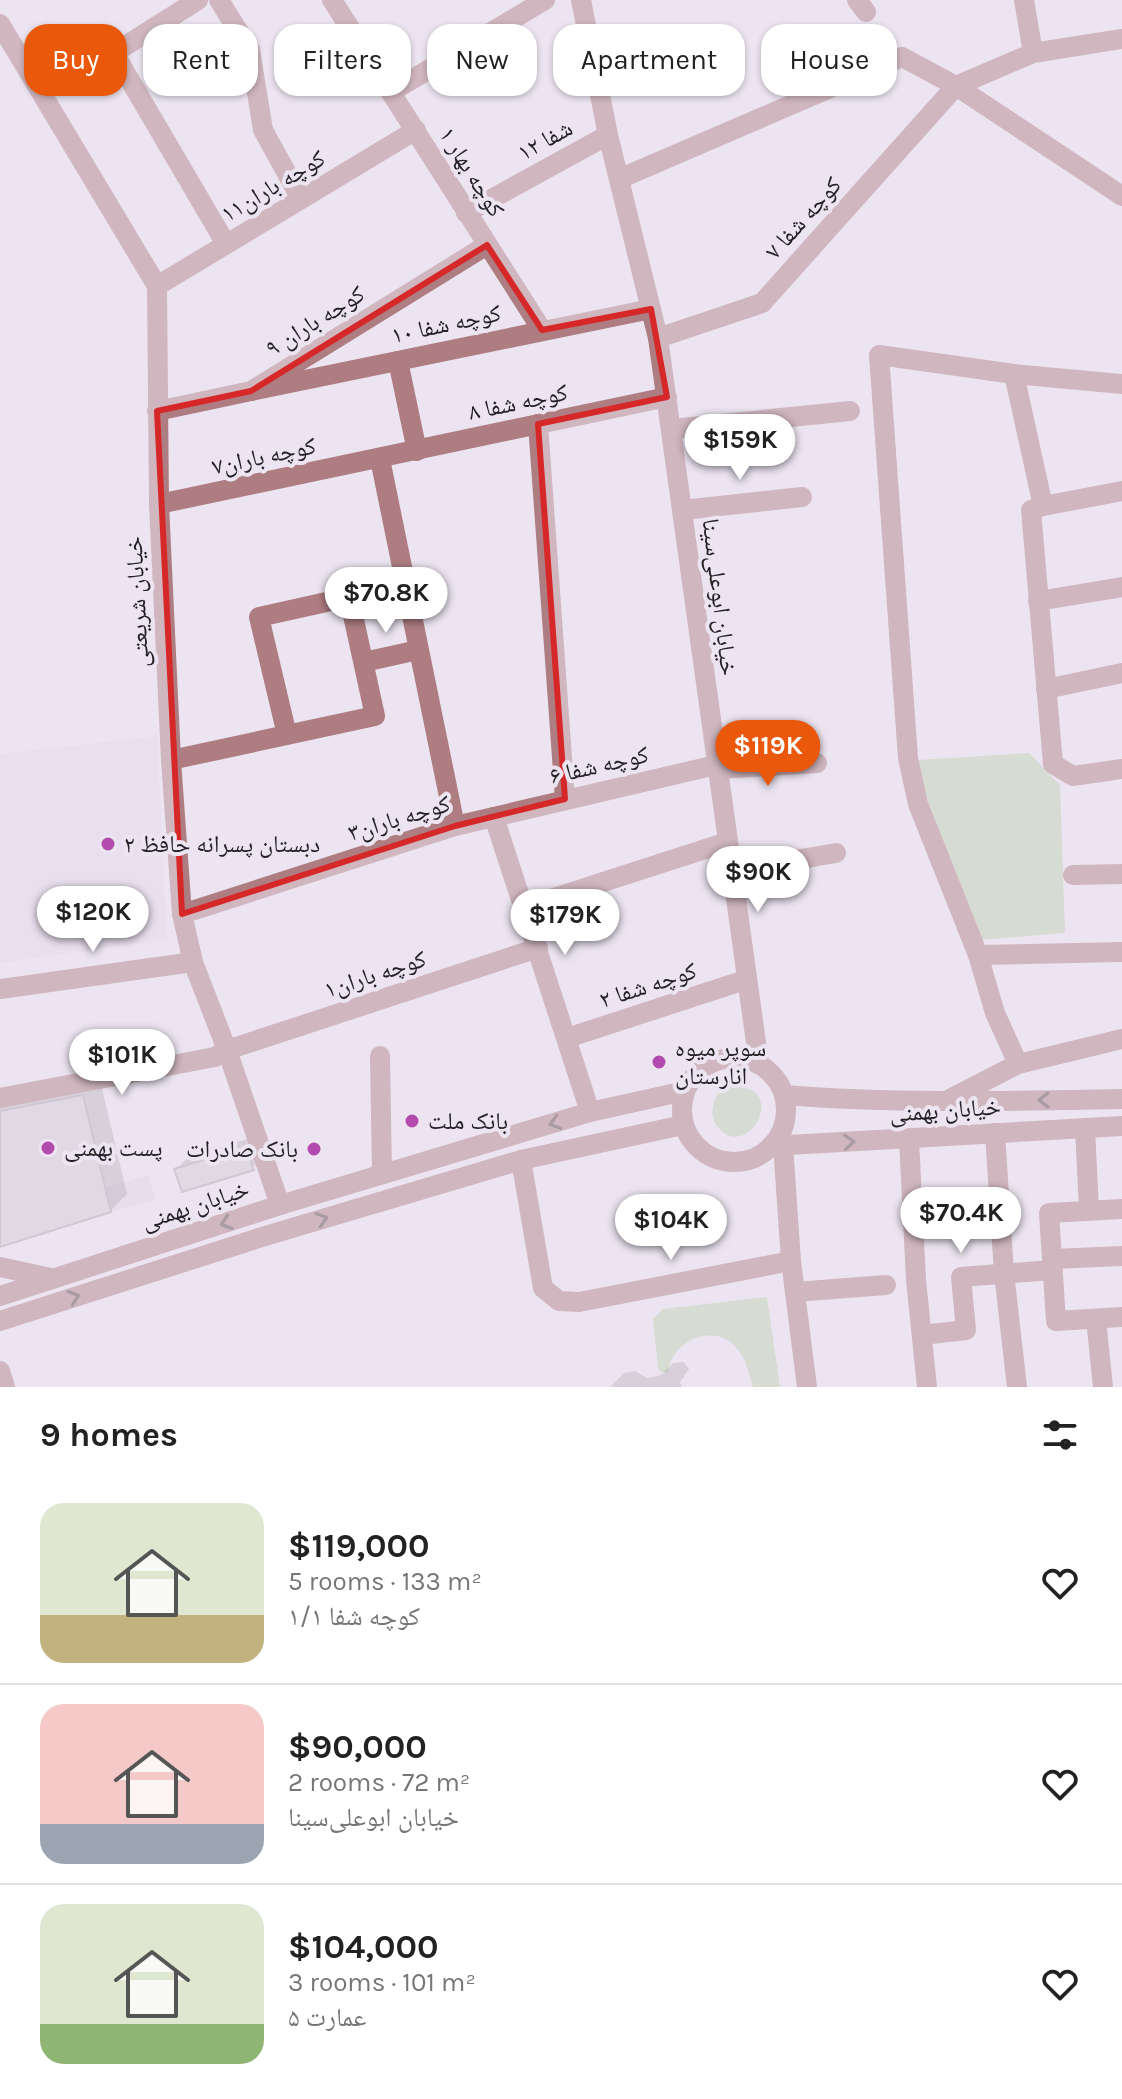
<!DOCTYPE html>
<html lang="en">
<head>
<meta charset="utf-8">
<style>
  body { margin:0; font-family:Karla,"Noto Naskh Arabic",sans-serif; background:#f6f6f6; color:#222; height:100vh; display:flex; flex-direction:column; font-size:30px; white-space:nowrap }
  * { box-sizing:border-box; margin:0 }
  p { font-size:26px; color:#767676 }
  .icon { flex:none; width:44px; height:44px; fill:none; stroke:currentColor; stroke-width:2; stroke-linecap:round; stroke-linejoin:round }
  .map { position:relative; height:1387px; overflow:hidden }
  .sheet { display:flex; flex-direction:column; background:#fff; flex:1 }
  .sheet>* { flex:none }
  .guide { position:absolute; left:24px; top:24px; width:1074px; height:72px; display:flex; gap:16px }
  .price { position:absolute; translate:-50% -68px; padding:0 18px; border-radius:28px; background:#fff; color:#222; font-size:26px; line-height:52px; filter:drop-shadow(0 2px 4px #0008) }
  .price::after { content:''; position:absolute; left:50%; top:48px; width:24px; height:18px; margin-left:-12px; background:inherit; clip-path:polygon(0 0,100% 0,50% 100%) }
  .price.current { background:#ea580c; color:#fff }
  ul { padding:0; list-style:none }
  li { display:flex; align-items:center; gap:24px; height:200px; padding:0 40px }
  li+li { border-top:2px solid #e0e0e0 }
  li span { display:grid; place-items:center; flex:none; width:224px; height:160px; border-radius:24px; color:#555 }
  li>.icon { margin-inline-start:auto }
  span .icon { width:96px; height:96px; fill:#fffc; stroke-width:1 }
  li b { font-size:34px }
  h2 { display:flex; justify-content:space-between; align-items:center; height:96px; padding:0 40px; font-size:34px }
  .chip { padding:0 28px; border-radius:24px; background:#fff; box-shadow:0 2px 6px #0004; font-size:28px; line-height:72px }
  .chip.current { background:#ea580c; color:#fff }
  .map>svg:first-child { display:block }
  .built { fill:#e1d6e8 }
  .education { fill:#e4d9ee }
  .green { fill:#bbceaf }
  .shadow { fill:#0003 }
  .building { fill:#d1cad5; stroke:#aca5b0; stroke-width:2 }
  .lines { fill:none; stroke-linecap:round; stroke-linejoin:round }
  .minor { stroke:#ae7d82; stroke-width:20 }
  .oneway { stroke:#544146 }
  .marked { fill:none; stroke:#d62828; stroke-width:6; stroke-linejoin:round }
  .poi-dot { fill:#b34aad; stroke:#ece5f1; stroke-width:3 }
  .labels { text-anchor:middle; dominant-baseline:central; stroke-width:8; stroke-linejoin:round; paint-order:stroke }
  .street-label { font-size:24px; fill:#232125; stroke:#ece5f1 }
  .poi-label { font-size:24px; fill:#232125; stroke:#ece5f1; text-anchor:start }
</style>
</head>
<body>
<div class="map">
<svg width="1122" height="1387" viewBox="0 0 1122 1387">
  <rect width="100%" height="100%" fill="#ece5f1"/>
  <path class="built" d="M 148,1175 L 156,1200 L 111,1212 L 106,1188 Z"/>
  <path class="education" d="M 157,736 L 167,939 L 0,963 L 0,754 Z"/>
  <g class="green">
    <path d="M 1029,753 L 1060,785 L 1065,933 L 979,940 L 927,798 L 918,760 Z"/>
    <path d="M 732,1086 C 792,1086 746,1166 716,1125 C 710,1115 712,1105 717,1095 Z"/>
    <path d="M 767,1297 L 780,1387 L 753,1387 C 749,1373 746,1358 735,1346 C 712,1322 672,1341 668,1372 L 661,1372 L 658,1368 L 653,1319 L 663,1309 Z"/>
  </g>
  <g class="shadow">
    <path d="M 100,1080 L 127,1194 L 110,1211 L 0,1245 L 0,1095 Z"/>
    <path d="M 257,1136 L 265,1156 L 252,1168 L 176,1170 L 188,1157 Z"/>
    <path d="M 684,1362 L 689,1369 L 680,1382 L 682,1387 L 610,1387 L 624,1373 L 635,1371 L 647,1378 L 661,1375 L 673,1363 Z"/>
  </g>
  <g class="building">
    <path d="M 83,1095 L 111,1212 L 0,1247 L 0,1111 Z"/>
    <path d="M 245,1147 L 254,1170 L 182,1192 L 174,1169 Z"/>
  </g>
  <g class="lines">
    <g class="minor">
      <path d="M 198,0 L 114,53 L 226,244"/>
      <path d="M 219,0 L 250,50 L 263,130 L 301,199"/>
      <path d="M 332,0 L 542,330"/>
      <path d="M 581,0 L 608,135 L 658,338 L 759,1064"/>
      <path d="M 857,0 L 866,12"/>
      <path d="M 1024,0 L 1033,53"/>
      <path d="M 0,24 L 157,286 L 159,504 L 171,760 L 182,914 L 193,962 L 227,1050 L 280,1205"/>
      <path d="M 391,92 L 545,0"/>
      <path d="M 619,179 L 902,57 L 956,86 L 1122,196"/>
      <path d="M 466,213 L 608,135"/>
      <path d="M 157,286 L 416,130"/>
      <path d="M 658,338 L 762,303 L 956,86 L 1033,53 L 1122,39"/>
      <path d="M 398,361 L 417,451"/>
      <path d="M 1014,374 L 1043,506 L 1031,510 L 1053,764 L 1073,776 L 1122,769"/>
      <path d="M 251,391 L 651,309"/>
      <path d="M 157,411 L 251,391 L 487,245"/>
      <path d="M 538,424 L 565,799"/>
      <path d="M 672,429 L 850,411"/>
      <path d="M 380,459 L 455,826"/>
      <path d="M 159,504 L 667,397"/>
      <path d="M 1043,506 L 1122,491"/>
      <path d="M 683,510 L 802,497"/>
      <path d="M 1038,601 L 1122,587"/>
      <path d="M 364,662 L 418,650"/>
      <path d="M 1046,689 L 1122,673"/>
      <path d="M 171,760 L 375,716 L 349,597 L 259,617 L 287,735"/>
      <path d="M 717,769 L 817,763"/>
      <path d="M 494,817 L 590,1112"/>
      <path d="M 730,871 L 836,853"/>
      <path d="M 1073,875 L 1122,874"/>
      <path d="M 526,907 L 727,842"/>
      <path d="M 182,914 L 455,826 L 716,765"/>
      <path d="M 978,955 L 1122,952"/>
      <path d="M 0,989 L 193,962"/>
      <path d="M 567,1038 L 745,980"/>
      <path d="M 380,1056 L 382,1174"/>
      <circle cx="734" cy="1110" r="52"/>
      <path d="M 1018,1064 L 995,1013 L 978,955 L 918,804 L 908,758 L 879,355 L 1014,374 L 1122,384"/>
      <path d="M 784,1095 C 897,1104 1009,1101 1122,1099"/>
      <path d="M 0,1098 L 215,1057 L 227,1050 L 538,948"/>
      <path d="M 950,1099 L 1018,1064 L 1122,1039"/>
      <path d="M 1085,1128 L 1089,1210"/>
      <path d="M 995,1133 L 1004,1273 L 1017,1387"/>
      <path d="M 909,1139 L 916,1280 L 927,1387"/>
      <path d="M 783,1145 L 791,1261 L 807,1387"/>
      <path d="M 771,1146 L 1122,1126"/>
      <path d="M 521,1160 L 543,1288 L 559,1301 L 579,1302 L 791,1261"/>
      <path d="M 1122,1209 L 1049,1213 L 1056,1321 L 1122,1317"/>
      <path d="M 1052,1259 L 1122,1256"/>
      <path d="M 0,1267 L 51,1278"/>
      <path d="M 795,1292 L 886,1285"/>
      <path d="M 0,1296 L 280,1205 L 590,1112 L 685,1091"/>
      <path d="M 1096,1319 L 1103,1387"/>
      <path d="M 0,1321 L 262,1237 L 521,1160 L 683,1125"/>
      <path d="M 922,1335 L 966,1330 L 961,1277 L 1052,1270"/>
      <path d="M 0,1371 L 5,1387"/>
    </g>
  </g>
  <defs><path id="oneway-chevron" d="M-2-3.5L2.5 0L-2 3.5" fill="none" stroke-width="1.6" stroke-linecap="round" stroke-linejoin="round" transform="scale(2)"/></defs>
  <g class="oneway">
    <use href="#oneway-chevron" transform="translate(1044 1100) rotate(179)"/>
    <use href="#oneway-chevron" transform="translate(555 1123) rotate(163)"/>
    <use href="#oneway-chevron" transform="translate(849 1142) rotate(-3)"/>
    <use href="#oneway-chevron" transform="translate(322 1219) rotate(-17)"/>
    <use href="#oneway-chevron" transform="translate(226 1223) rotate(162)"/>
    <use href="#oneway-chevron" transform="translate(74 1297) rotate(-18)"/>
  </g>
  <path d="M0 0H1122V1387H0ZM 487,245 L 542,330 L 651,309 L 667,397 L 538,424 L 565,799 L 455,826 L 182,914 L 157,411 L 251,391 Z" fill="#ece5f1" fill-opacity=".55" fill-rule="evenodd"/>
  <path class="marked" d="M 487,245 L 542,330 L 651,309 L 667,397 L 538,424 L 565,799 L 455,826 L 182,914 L 157,411 L 251,391 Z"/>
  <g class="poi-dot">
    <circle cx="108" cy="844" r="8"/>
    <circle cx="659" cy="1062" r="8"/>
    <circle cx="412" cy="1121" r="8"/>
    <circle cx="48" cy="1148" r="8"/>
    <circle cx="314" cy="1149" r="8"/>
  </g>
  <g class="labels">
    <g class="street-label">
      <text transform="translate(545 140) rotate(-29)">شفا ۱۲</text>
      <text transform="translate(472 172) rotate(58)">کوچه بهار ۱</text>
      <text transform="translate(273 186) rotate(-31)">کوچه باران۱۱</text>
      <text transform="translate(803 218) rotate(-48)">کوچه شفا ۷</text>
      <text transform="translate(315 321) rotate(-32)">کوچه باران ۹</text>
      <text transform="translate(446 324) rotate(-12)">کوچه شفا ۱۰</text>
      <text transform="translate(518 402) rotate(-12)">کوچه شفا ۸</text>
      <text transform="translate(264 456) rotate(-12)">کوچه باران۷</text>
      <text transform="translate(720 597) rotate(83)">خیابان ابوعلی‌سینا</text>
      <text transform="translate(137 602) rotate(-93)">خیابان شریعتی</text>
      <text transform="translate(599 765) rotate(-13)">کوچه شفا ۶</text>
      <text transform="translate(399 818) rotate(-17)">کوچه باران۳</text>
      <text transform="translate(375 974) rotate(-18)">کوچه باران۱</text>
      <text transform="translate(648 985) rotate(-18)">کوچه شفا ۲</text>
      <text transform="translate(945 1110) rotate(-4)">خیابان بهمنی</text>
      <text transform="translate(195 1205) rotate(-18)">خیابان بهمنی</text>
    </g>
    <g class="poi-label">
      <text x="124" y="844">دبستان پسرانه حافظ ۲</text>
      <text x="675" y="1048">سوپر میوه<tspan x="675" dy="28">انارستان</tspan></text>
      <text x="428" y="1121">بانک ملت</text>
      <text x="64" y="1148">پست بهمنی</text>
      <text x="298" y="1149" text-anchor="end">بانک صادرات</text>
    </g>
  </g>
</svg>
<b class="price" style="left:740px;top:482px">$159K</b>
<b class="price" style="left:386px;top:635px">$70.8K</b>
<b class="price current" style="left:768px;top:788px">$119K</b>
<b class="price" style="left:758px;top:914px">$90K</b>
<b class="price" style="left:93px;top:954px">$120K</b>
<b class="price" style="left:565px;top:957px">$179K</b>
<b class="price" style="left:122px;top:1097px">$101K</b>
<b class="price" style="left:961px;top:1255px">$70.4K</b>
<b class="price" style="left:671px;top:1262px">$104K</b>
<div class="guide">
<a class="chip current">Buy</a>
<a class="chip">Rent</a>
<a class="chip">Filters</a>
<a class="chip">New</a>
<a class="chip">Apartment</a>
<a class="chip">House</a>
</div>
</div>
<section class="sheet">
<h2>9 homes<svg class="icon" aria-label="filters" viewBox="0 0 24 24"><path d="M4 7h16M4 17h16"/><circle cx="9" cy="7" r="2"/><circle cx="15" cy="17" r="2"/></svg></h2>
<ul>
<li><span style="background:linear-gradient(#dfe7d0 70%,#c2b280 0)"><svg class="icon" aria-label="home" viewBox="0 0 24 24"><path d="M3 11l9-7 9 7M6 9v11h12V9"/></svg></span><div><b>$119,000</b><p>5 rooms · 133 m²</p><p>کوچه شفا ۱/۱</p></div><svg class="icon" aria-label="heart" viewBox="0 0 24 24"><path d="M12 20l-8-8c-3-5 5-10 8-4 3-6 11-1 8 4z"/></svg></li>
<li><span style="background:linear-gradient(#f6c9c9 75%,#9aa5b1 0)"><svg class="icon" aria-label="home" viewBox="0 0 24 24"><path d="M3 11l9-7 9 7M6 9v11h12V9"/></svg></span><div><b>$90,000</b><p>2 rooms · 72 m²</p><p>خیابان ابوعلی‌سینا</p></div><svg class="icon" aria-label="heart" viewBox="0 0 24 24"><path d="M12 20l-8-8c-3-5 5-10 8-4 3-6 11-1 8 4z"/></svg></li>
<li><span style="background:linear-gradient(#dfe7d0 75%,#8fb573 0)"><svg class="icon" aria-label="home" viewBox="0 0 24 24"><path d="M3 11l9-7 9 7M6 9v11h12V9"/></svg></span><div><b>$104,000</b><p>3 rooms · 101 m²</p><p>عمارت ۵</p></div><svg class="icon" aria-label="heart" viewBox="0 0 24 24"><path d="M12 20l-8-8c-3-5 5-10 8-4 3-6 11-1 8 4z"/></svg></li>
</ul>
</section>
</body>
</html>
